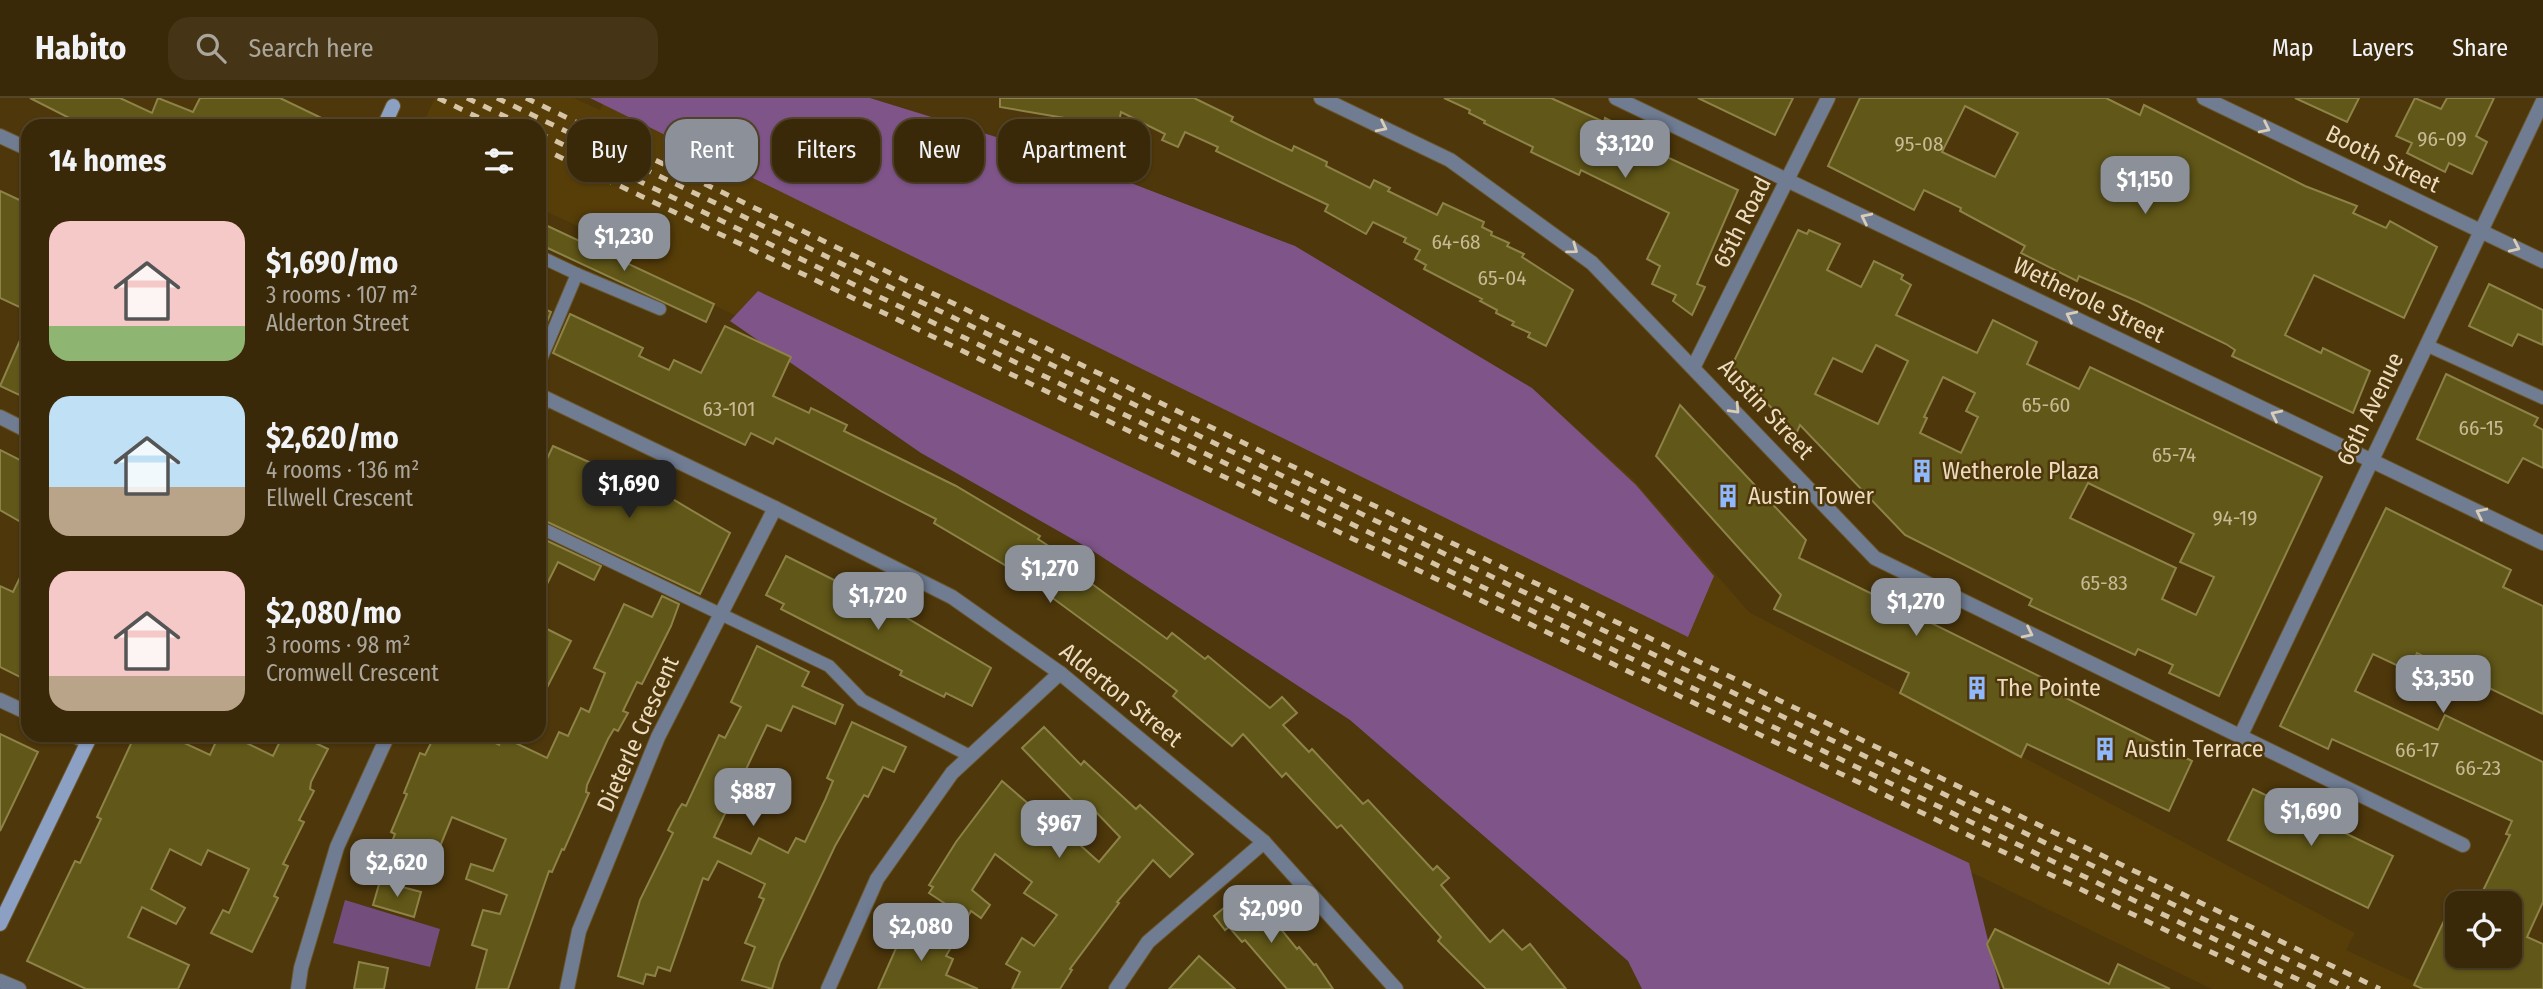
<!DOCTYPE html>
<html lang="en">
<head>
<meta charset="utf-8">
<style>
  body { margin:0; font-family:"Fira Sans Condensed",sans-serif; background:#453516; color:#f1f3f6; height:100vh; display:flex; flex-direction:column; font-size:26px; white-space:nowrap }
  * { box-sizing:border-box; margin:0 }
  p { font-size:23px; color:#aba69c }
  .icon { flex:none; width:38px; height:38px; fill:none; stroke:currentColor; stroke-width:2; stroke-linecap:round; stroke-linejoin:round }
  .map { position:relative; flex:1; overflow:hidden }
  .sheet { position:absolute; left:21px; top:21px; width:525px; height:623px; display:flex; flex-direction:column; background:#3a2908; border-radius:21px; box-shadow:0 2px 5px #0004,0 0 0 2px #544529 }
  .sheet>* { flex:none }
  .hud { position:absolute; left:567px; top:21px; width:665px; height:63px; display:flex; gap:14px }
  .controls { position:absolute; left:2445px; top:793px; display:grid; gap:14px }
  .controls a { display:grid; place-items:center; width:77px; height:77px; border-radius:14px; background:#3a2908; box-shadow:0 2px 5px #0004,0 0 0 2px #544529; font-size:35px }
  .price { position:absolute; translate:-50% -60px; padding:0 16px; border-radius:14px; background:#8c9099; color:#fff; font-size:23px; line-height:46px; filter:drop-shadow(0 2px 4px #0008) }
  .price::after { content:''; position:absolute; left:50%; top:42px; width:21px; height:16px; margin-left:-10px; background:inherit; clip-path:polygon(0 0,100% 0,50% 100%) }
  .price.current { background:#222; color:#fff }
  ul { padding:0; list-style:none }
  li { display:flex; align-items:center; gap:21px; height:175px; padding:0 28px }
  li span { display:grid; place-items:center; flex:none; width:196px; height:140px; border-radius:21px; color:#555 }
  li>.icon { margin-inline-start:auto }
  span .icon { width:84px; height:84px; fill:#fffc; stroke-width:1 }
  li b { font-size:30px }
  h2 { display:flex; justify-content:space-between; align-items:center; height:84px; padding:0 28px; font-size:30px }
  .chip { padding:0 24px; border-radius:21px; background:#3a2908; box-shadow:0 2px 5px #0004,0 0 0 2px #544529; font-size:24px; line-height:63px }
  .chip.current { background:#8c9099; color:#fff }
  header { display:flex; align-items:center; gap:42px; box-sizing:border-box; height:98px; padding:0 35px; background:#3a2908; border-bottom:2px solid #544529 }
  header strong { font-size:33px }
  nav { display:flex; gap:38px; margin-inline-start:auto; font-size:24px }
  .search { width:490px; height:63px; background:#453516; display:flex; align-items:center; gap:18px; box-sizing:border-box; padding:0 24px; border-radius:21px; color:#aba69c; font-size:26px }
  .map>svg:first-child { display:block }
  .built { fill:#573e09 }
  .green { fill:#734e7c }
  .forest { fill:#7f5489 }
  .building { fill:#615718; stroke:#8d8347; stroke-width:2; fill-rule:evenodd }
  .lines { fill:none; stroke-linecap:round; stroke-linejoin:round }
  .lane-casing { stroke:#6a552b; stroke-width:14 }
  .street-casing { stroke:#6a552b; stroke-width:16 }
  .secondary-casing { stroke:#6a552b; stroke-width:16 }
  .lane { stroke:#6f7c92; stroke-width:12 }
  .street { stroke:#6f7c92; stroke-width:14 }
  .secondary { stroke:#8ba0c3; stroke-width:14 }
  .rail { stroke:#d6c4a6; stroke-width:5; stroke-dasharray:9 9; stroke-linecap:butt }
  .oneway { stroke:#d9cdb8 }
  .labels { text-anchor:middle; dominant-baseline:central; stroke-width:5; stroke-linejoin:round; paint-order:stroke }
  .number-label { font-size:21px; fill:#c9ba95 }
  .street-label { font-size:24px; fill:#ecdbbf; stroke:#4d370b }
  .poi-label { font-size:24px; fill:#ecdbbf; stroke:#4d370b; text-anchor:start }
</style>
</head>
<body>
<header>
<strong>Habito</strong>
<div class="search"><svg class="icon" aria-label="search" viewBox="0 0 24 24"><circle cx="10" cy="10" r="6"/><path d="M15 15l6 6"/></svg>Search here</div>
<nav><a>Map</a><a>Layers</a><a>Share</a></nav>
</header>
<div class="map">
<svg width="2543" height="891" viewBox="0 0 2543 891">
  <rect width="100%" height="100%" fill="#4d370b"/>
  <path class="built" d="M 435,0 L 574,0 L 600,12 L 606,0 L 1071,62 L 1295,148 L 1532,290 L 1633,381 L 1749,514 L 2355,835 L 2346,852 L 2430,891 L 2212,891 L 1952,765 L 1426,673 L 830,263 L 599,152 L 605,141 L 539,110 L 539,28 L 422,28 Z"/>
  <path class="green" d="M 345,802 L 440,831 L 430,869 L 333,845 Z"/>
  <g class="forest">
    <path d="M 590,0 L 870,0 L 1071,62 L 1295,148 L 1532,290 L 1636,387 L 1714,478 L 1688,539 Z"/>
    <path d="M 758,193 L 1969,765 L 2000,891 L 1642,891 L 1628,863 L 1350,622 L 1090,451 L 921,355 L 730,223 Z"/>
  </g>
  <g class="building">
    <path d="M 30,0 L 120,0 L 152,15 L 158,0 L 193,14 L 200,0 L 280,0 L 338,28 L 85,28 Z"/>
    <path d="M 1000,0 L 1194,0 L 1233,19 L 1231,23 L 1261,38 L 1292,53 L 1294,48 L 1327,64 L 1326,68 L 1370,90 L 1374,82 L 1390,90 L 1388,93 L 1437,117 L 1443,105 L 1484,124 L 1482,129 L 1492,134 L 1491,137 L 1509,145 L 1507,148 L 1524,156 L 1522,159 L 1573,192 L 1546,248 L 1528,239 L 1530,235 L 1512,227 L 1514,224 L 1496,215 L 1497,212 L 1480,203 L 1482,201 L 1424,171 L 1426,167 L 1415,161 L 1420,152 L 1404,144 L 1406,140 L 1373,124 L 1366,136 L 1325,113 L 1328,107 L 1216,53 L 1218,49 L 1185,34 L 1178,49 L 1162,42 L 1165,36 L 1121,14 L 1118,29 L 1000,9 Z"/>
    <path d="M 1444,0 L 1551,0 L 1604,24 L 1605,20 L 1659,47 L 1656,54 L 1738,92 L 1697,186 L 1705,189 L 1692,217 L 1673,203 L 1676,197 L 1652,186 L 1660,168 L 1647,161 L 1669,115 L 1581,72 L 1579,77 L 1531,54 L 1533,49 L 1484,25 L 1485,23 L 1469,15 L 1470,12 Z"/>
    <path d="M 1698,0 L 1793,0 L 1775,37 Z"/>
    <path d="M 1860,0 L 2106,0 L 2140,17 L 2144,7 L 2305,88 L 2357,108 L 2353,115 L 2386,130 L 2390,123 L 2437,149 L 2404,220 L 2314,177 L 2285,237 L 2321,255 L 2323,250 L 2370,273 L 2353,315 L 2232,258 L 2235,252 L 2226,246 L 2139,204 L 2079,178 L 2077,183 L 2021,155 L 2025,148 L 1960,113 L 1961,110 L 1924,92 L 1914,112 L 1828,68 ZM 1965,8 L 2018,35 L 1995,79 L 1942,54 Z"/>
    <path d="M 2295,0 L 2359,0 L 2347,24 Z"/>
    <path d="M 2415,0 L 2441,11 L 2447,0 L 2494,0 L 2476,38 L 2487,44 L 2472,76 L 2449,65 L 2445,74 L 2407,55 L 2412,45 L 2396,38 Z"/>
    <path d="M 0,93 L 28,106 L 28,213 L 0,200 Z"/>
    <path d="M 539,124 L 714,206 L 706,224 L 539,146 Z"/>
    <path d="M 1798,132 L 1807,136 L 1809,132 L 1840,146 L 1827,172 L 1861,189 L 1874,163 L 1903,177 L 1901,181 L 1911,187 L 1896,217 L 1977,255 L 1993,222 L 2037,244 L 2027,266 L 2079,291 L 2090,269 L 2322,379 L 2219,598 L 2169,575 L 2173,567 L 2138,551 L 2135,557 L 2029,507 L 2032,501 L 1905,437 L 1800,327 L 1796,336 L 1734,270 L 1734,263 ZM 1876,247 L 1908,263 L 1878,326 L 1815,296 L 1833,260 L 1862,274 ZM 1943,279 L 1975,295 L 1966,313 L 1978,319 L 1961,355 L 1920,335 L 1927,320 L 1924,319 ZM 2088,385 L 2194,436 L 2180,464 L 2214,479 L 2196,517 L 2162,501 L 2176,470 L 2070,420 Z"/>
    <path d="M 2489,186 L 2543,212 L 2543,247 L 2518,236 L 2512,248 L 2469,228 Z"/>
    <path d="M 539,208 L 551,214 L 539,244 Z"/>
    <path d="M 570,216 L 643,250 L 639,258 L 669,272 L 674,262 L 701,275 L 725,228 L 791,259 L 773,298 L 809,315 L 811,310 L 847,327 L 844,333 L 956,388 L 1040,438 L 1038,441 L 1076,466 L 1073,472 L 1167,541 L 1172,535 L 1205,561 L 1208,558 L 1270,610 L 1282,599 L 1297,615 L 1283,627 L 1309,654 L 1312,651 L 1363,706 L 1368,702 L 1433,772 L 1437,768 L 1449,780 L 1441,787 L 1490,844 L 1503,832 L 1522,852 L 1530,846 L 1566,891 L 1486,891 L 1438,843 L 1441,839 L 1341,727 L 1337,730 L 1286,675 L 1282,679 L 1243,636 L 1232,648 L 1173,598 L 1177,593 L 1141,565 L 1020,476 L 934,425 L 936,421 L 776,340 L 773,346 L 751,335 L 745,347 L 553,255 Z"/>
    <path d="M 28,224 L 28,301 L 0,288 Z"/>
    <path d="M 2446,276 L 2538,320 L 2534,327 L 2543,332 L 2543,370 L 2523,360 L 2508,385 L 2417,341 Z"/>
    <path d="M 1680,307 L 1806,442 L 1799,460 L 2055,586 L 2052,593 L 2192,663 L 2169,713 L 2027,646 L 2021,659 L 1900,595 L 1909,575 L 1774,511 L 1781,497 L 1656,358 Z"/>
    <path d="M 553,348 L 674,402 L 730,435 L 700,496 L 539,420 L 539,378 Z"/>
    <path d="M 0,352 L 28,366 L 28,428 L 0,412 Z"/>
    <path d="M 2386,410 L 2511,472 L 2503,489 L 2543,508 L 2543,616 L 2417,555 L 2409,573 L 2373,556 L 2355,593 L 2438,632 L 2445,617 L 2543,664 L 2543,804 L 2527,839 L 2543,846 L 2543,891 L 2423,891 L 2414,887 L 2457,795 L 2457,858 L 2510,858 L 2510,805 L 2477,805 L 2510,737 L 2506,736 L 2512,723 L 2332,641 L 2328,651 L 2280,628 Z"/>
    <path d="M 539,439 L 601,468 L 594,482 L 558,464 L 539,502 Z"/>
    <path d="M 786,458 L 890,510 L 991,570 L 972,608 L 946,595 L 944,599 L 900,577 L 902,573 L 781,511 L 784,506 L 766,497 Z"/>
    <path d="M 28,463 L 28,583 L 0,569 L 0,488 L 13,494 Z"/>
    <path d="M 662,498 L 679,506 L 671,528 L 642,586 L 637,584 L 623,613 L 628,615 L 618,633 L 614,631 L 608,641 L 587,687 L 586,694 L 589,695 L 564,752 L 562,751 L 552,774 L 549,773 L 508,891 L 476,891 L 487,852 L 472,847 L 483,812 L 500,816 L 507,797 L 466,781 L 471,766 L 493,773 L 506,741 L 452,719 L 432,768 L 389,751 L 395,736 L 391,734 L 407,696 L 404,695 L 420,655 L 425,657 L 435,637 L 480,637 L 499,647 L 503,639 L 547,660 L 559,634 L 568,638 L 581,610 L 589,614 L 605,575 L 594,570 L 624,506 L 652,519 Z"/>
    <path d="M 539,527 L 571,543 L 539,605 Z"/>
    <path d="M 757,548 L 809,574 L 802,588 L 843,607 L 835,626 L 793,608 L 781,633 L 767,627 L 714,739 L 751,756 L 759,740 L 788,755 L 796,740 L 805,744 L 825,702 L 833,683 L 827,680 L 852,624 L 906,649 L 894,674 L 883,669 L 868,699 L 864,697 L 835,748 L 780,864 L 772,891 L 742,882 L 755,849 L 745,845 L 764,801 L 759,799 L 765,786 L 718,763 L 708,782 L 703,780 L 670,873 L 658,869 L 655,878 L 646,876 L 643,886 L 618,878 L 640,802 L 673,735 L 668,732 L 678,712 L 682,706 L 686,708 L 719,637 L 725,640 L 741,609 L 731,604 Z"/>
    <path d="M 1044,629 L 1081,667 L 1084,663 L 1136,711 L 1140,707 L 1193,756 L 1170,779 L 1153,762 L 1117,804 L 1119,805 L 1070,871 L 1072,872 L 1060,891 L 1012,891 L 1020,874 L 1006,866 L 1022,840 L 1034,848 L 1057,817 L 1024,795 L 1032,784 L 995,756 L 972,792 L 990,807 L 981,820 L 971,813 L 967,820 L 929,795 L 933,789 L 929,787 L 956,744 L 1002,683 L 1053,727 L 1075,705 L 1022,650 ZM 1095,713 L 1120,739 L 1099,764 L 1070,738 Z"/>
    <path d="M 0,636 L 38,654 L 0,733 Z"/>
    <path d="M 135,637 L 167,637 L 210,657 L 219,637 L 230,637 L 273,658 L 283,637 L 299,637 L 328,651 L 311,684 L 310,691 L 314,693 L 299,722 L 304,724 L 283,766 L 288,768 L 274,798 L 278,800 L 252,854 L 211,835 L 223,812 L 229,815 L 249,771 L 208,752 L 201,767 L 170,751 L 151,791 L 185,810 L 176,826 L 142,809 L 128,839 L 189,867 L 178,891 L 86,891 L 27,863 L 75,763 L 80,765 L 101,721 L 97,719 Z"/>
    <path d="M 2253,691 L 2393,758 L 2368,810 L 2228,742 Z"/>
    <path d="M 380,783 L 421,794 L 414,819 L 373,807 Z"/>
    <path d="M 1245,793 L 1269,822 L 1272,820 L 1297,851 L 1299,849 L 1314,867 L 1316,866 L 1333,891 L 1287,891 L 1245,842 L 1242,844 L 1229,829 L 1225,832 L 1214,818 Z"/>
    <path d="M 914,823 L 954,844 L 946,858 L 953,861 L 946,877 L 978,891 L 878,891 L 897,848 Z"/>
    <path d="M 1995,831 L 2109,886 L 2118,866 L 2170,891 L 2004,891 L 1987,846 Z"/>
    <path d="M 1199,858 L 1235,891 L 1169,891 Z"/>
    <path d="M 359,864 L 388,870 L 384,891 L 354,891 Z"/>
  </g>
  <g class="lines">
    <g class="lane-casing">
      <g id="lane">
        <path d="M 539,158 L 577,176"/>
        <path d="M 2426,247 L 2543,300"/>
        <path d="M 539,266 L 577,176 L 660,211"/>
        <path d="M 539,429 L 829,568 L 862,602 L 970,658"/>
      </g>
    </g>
    <g class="street-casing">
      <g id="street">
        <path d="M 1321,0 L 1450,62 L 1592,165 L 1875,460 L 2463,747"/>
        <path d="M 1616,0 L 2543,445"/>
        <path d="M 2204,0 L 2543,163"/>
        <path d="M 0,38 L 28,51"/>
        <path d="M 1694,268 L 1828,0"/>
        <path d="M 539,297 L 775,410 L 952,499 L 1060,575 L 1264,744 L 1396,891"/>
        <path d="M 539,313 L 545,300"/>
        <path d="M 0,319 L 28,333"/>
        <path d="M 0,602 L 28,615"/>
        <path d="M 73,637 L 87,644"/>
        <path d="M 2240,639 L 2543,3"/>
        <path d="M 0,883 L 19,891"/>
        <path d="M 298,891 L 301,870 L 337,749 L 388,637"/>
        <path d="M 567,891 L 579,833 L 658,639 L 775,410"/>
        <path d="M 828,891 L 877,781 L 952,675 L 1060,575"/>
        <path d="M 1116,891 L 1148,844 L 1264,744"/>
      </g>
    </g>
    <g class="secondary-casing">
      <g id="secondary">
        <path d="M 384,28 L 393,8"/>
        <path d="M 0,826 L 91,637"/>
      </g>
    </g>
    <use href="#lane" class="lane"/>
    <use href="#street" class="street"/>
    <use href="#secondary" class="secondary"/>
    <g class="rail">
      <path d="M 438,0 L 496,28"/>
      <path d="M 467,0 L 525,28"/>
      <path d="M 497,0 L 2349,891"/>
      <path d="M 526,0 L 2380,891"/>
      <path d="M 539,35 L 2318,891"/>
      <path d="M 539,49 L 2288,891"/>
    </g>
  </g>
  <defs><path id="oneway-chevron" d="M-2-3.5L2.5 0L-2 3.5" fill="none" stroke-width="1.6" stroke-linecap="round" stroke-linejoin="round" transform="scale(1.75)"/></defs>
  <g class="oneway">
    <use href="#oneway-chevron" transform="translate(1382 29) rotate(26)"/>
    <use href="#oneway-chevron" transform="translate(2265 30) rotate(26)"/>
    <use href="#oneway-chevron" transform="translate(1866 120) rotate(-154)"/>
    <use href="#oneway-chevron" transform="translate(2515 149) rotate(25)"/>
    <use href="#oneway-chevron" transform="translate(1573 151) rotate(36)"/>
    <use href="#oneway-chevron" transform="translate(2071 218) rotate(-154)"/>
    <use href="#oneway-chevron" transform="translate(1735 311) rotate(47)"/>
    <use href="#oneway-chevron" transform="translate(2276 317) rotate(-154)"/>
    <use href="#oneway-chevron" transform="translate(2481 415) rotate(-154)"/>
    <use href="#oneway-chevron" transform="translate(2028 535) rotate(26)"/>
  </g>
  <defs>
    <g id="building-bare" transform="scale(1.89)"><path d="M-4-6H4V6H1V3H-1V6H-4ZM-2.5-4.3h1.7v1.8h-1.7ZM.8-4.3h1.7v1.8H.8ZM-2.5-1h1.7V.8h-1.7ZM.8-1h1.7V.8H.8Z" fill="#8fb8fd" stroke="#4d370b" stroke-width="2.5" paint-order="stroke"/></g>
  </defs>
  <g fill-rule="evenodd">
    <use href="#building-bare" x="1922" y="373"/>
    <use href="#building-bare" x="1728" y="398"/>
    <use href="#building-bare" x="1977" y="590"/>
    <use href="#building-bare" x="2105" y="651"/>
  </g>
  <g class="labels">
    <g class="number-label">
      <text x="2442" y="41">96-09</text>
      <text x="1919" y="46">95-08</text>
      <text x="1456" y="144">64-68</text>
      <text x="1502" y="180">65-04</text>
      <text x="2046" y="307">65-60</text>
      <text x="729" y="311">63-101</text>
      <text x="2481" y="330">66-15</text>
      <text x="2174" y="357">65-74</text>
      <text x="2235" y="420">94-19</text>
      <text x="2104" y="485">65-83</text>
      <text x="2417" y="652">66-17</text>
      <text x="2478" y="670">66-23</text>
    </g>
    <g class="street-label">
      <text transform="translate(2383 61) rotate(26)">Booth Street</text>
      <text transform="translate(1742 124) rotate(-63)">65th Road</text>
      <text transform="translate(2089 202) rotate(26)">Wetherole Street</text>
      <text transform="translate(1766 311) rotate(47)">Austin Street</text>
      <text transform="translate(2370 311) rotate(-64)">66th Avenue</text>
      <text transform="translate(1121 597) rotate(39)">Alderton Street</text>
      <text transform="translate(638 636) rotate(-66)">Dieterle Crescent</text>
    </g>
    <g class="poi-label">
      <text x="1942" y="373">Wetherole Plaza</text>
      <text x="1748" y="398">Austin Tower</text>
      <text x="1997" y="590">The Pointe</text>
      <text x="2125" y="651">Austin Terrace</text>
    </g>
  </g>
</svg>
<div class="controls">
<a><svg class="icon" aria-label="locate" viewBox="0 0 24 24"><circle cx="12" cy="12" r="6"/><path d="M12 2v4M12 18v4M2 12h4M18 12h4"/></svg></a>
</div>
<b class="price" style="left:1625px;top:82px">$3,120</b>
<b class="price" style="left:2145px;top:118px">$1,150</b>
<b class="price" style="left:624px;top:175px">$1,230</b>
<b class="price current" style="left:629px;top:422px">$1,690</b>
<b class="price" style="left:1050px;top:507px">$1,270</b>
<b class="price" style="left:878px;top:534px">$1,720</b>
<b class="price" style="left:1916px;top:540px">$1,270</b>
<b class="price" style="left:2443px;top:617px">$3,350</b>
<b class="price" style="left:753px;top:730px">$887</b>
<b class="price" style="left:2311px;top:750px">$1,690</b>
<b class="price" style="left:1059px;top:762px">$967</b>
<b class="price" style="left:397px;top:801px">$2,620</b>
<b class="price" style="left:1271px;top:847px">$2,090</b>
<b class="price" style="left:921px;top:865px">$2,080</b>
<div class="hud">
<a class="chip">Buy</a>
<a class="chip current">Rent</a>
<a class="chip">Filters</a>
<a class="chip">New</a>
<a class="chip">Apartment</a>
</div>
<section class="sheet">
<h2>14 homes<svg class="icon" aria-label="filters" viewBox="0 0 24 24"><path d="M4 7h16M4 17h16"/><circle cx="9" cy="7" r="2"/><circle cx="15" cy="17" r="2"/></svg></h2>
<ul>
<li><span style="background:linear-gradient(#f6c9c9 75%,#8fb573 0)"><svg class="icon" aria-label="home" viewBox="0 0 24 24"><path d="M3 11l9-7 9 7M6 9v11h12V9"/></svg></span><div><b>$1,690/mo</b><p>3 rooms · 107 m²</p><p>Alderton Street</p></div></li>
<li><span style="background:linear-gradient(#bfe0f5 65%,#b9a48a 0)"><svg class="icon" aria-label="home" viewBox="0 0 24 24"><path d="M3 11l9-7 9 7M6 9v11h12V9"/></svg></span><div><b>$2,620/mo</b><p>4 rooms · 136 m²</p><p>Ellwell Crescent</p></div></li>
<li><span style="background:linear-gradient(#f6c9c9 75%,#b9a48a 0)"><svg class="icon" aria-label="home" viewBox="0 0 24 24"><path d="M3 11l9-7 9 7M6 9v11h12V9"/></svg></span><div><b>$2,080/mo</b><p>3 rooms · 98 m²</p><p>Cromwell Crescent</p></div></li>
</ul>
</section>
</div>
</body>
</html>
